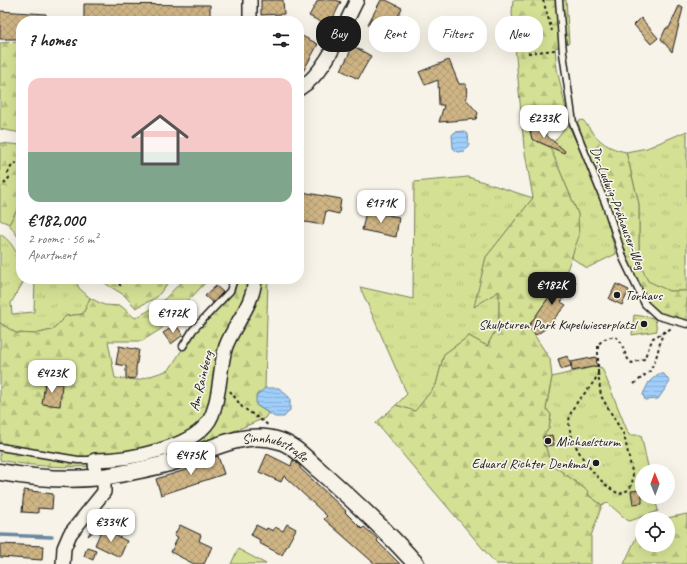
<!DOCTYPE html>
<html lang="en">
<head>
<meta charset="utf-8">
<style>
  body { margin:0; font-family:Caveat,sans-serif; background:#f6f6f6; color:#202124; height:100vh; display:flex; flex-direction:column; font-size:15px; white-space:nowrap }
  * { box-sizing:border-box; margin:0 }
  p { font-size:13px; color:#757577 }
  .icon { flex:none; width:22px; height:22px; fill:none; stroke:currentColor; stroke-width:2; stroke-linecap:round; stroke-linejoin:round }
  .map { position:relative; flex:1; overflow:hidden }
  .sheet { position:absolute; left:16px; top:16px; width:288px; height:268px; display:flex; flex-direction:column; background:#fff; border-radius:16px; box-shadow:0 4px 16px #0002 }
  .sheet>* { flex:none }
  .guide { position:absolute; left:316px; top:16px; width:311px; height:36px; display:flex; gap:8px }
  .needle { width:26px; rotate:359deg }
  .controls { position:absolute; left:635px; top:464px; display:grid; gap:8px }
  .controls a { display:grid; place-items:center; width:40px; height:40px; border-radius:50%; background:#fff; box-shadow:0 4px 16px #0002; font-size:20px }
  .price { position:absolute; translate:-50% -34px; padding:0 9px; border-radius:8px; background:#fff; color:#222; font-size:13px; line-height:26px; filter:drop-shadow(0 1px 2px #0008) }
  .price::after { content:''; position:absolute; left:50%; top:24px; width:12px; height:9px; margin-left:-6px; background:inherit; clip-path:polygon(0 0,100% 0,50% 100%) }
  .price.on { background:#1c1c1c; color:#fff }
  ul { padding:0; list-style:none }
  li { display:grid; align-content:center; gap:8px; height:212px; padding:0 12px }
  li span { display:grid; place-items:center; height:124px; border-radius:12px; color:#555 }
  li>.icon { margin-inline-start:auto }
  span .icon { width:72px; height:72px; fill:#fffc; stroke-width:1 }
  li b { font-size:17px }
  h2 { display:flex; justify-content:space-between; align-items:center; height:48px; padding:0 12px; font-size:17px }
  .chip { padding:0 14px; border-radius:16px; background:#fff; box-shadow:0 4px 16px #0002; font-size:14px; line-height:36px }
  .chip.on { background:#1c1c1c; color:#fff }
  .map>svg:first-child { display:block }
  .grass { fill:url(#grass-tufts); stroke:#787e58 }
  .forest { fill:url(#forest-firs); stroke:#787e58 }
  .park { fill:url(#park-crowns); stroke:#787e58 }
  .water { fill:url(#water-rules); stroke:#6b87a1 }
  .lines { fill:none; stroke-linecap:round; stroke-linejoin:round }
  .stream { stroke:#6b87a1; stroke-width:3.5 }
  .building { fill:url(#building-cross-hatch); stroke:#1c1c1c }
  .service-casing { stroke:#1c1c1c; stroke-width:9 }
  .minor-casing { stroke:#1c1c1c; stroke-width:16 }
  .tertiary-casing { stroke:#1c1c1c; stroke-width:19 }
  .path { stroke:#1c1c1c; stroke-width:2; stroke-dasharray:3 3; stroke-linecap:butt }
  .service { stroke:#f7f3e8; stroke-width:6 }
  .minor { stroke:#f7f3e8; stroke-width:13 }
  .tertiary { stroke:#f7f3e8; stroke-width:16 }
  .poi-dot { fill:#1c1c1c; stroke:#f7f3e8; stroke-width:1.5 }
  .labels { text-anchor:middle; dominant-baseline:central; stroke-width:3.5; stroke-linejoin:round; paint-order:stroke }
  .street-label { font-size:14px; fill:#1c1c1c; stroke:#f7f3e8 }
  .poi-label { font-size:14px; fill:#1c1c1c; stroke:#f7f3e8; text-anchor:start }
</style>
</head>
<body>
<div class="map">
<svg width="687" height="564" viewBox="0 0 687 564">
  <defs>
    <pattern id="grass-tufts" width="24" height="20" patternUnits="userSpaceOnUse"><rect width="24" height="20" fill="#d4e194"/><path d="M3 7l-1-3M5 7V3M7 7l1-3M15 17l-1-3M17 17v-4M19 17l1-3" fill="none" stroke="#b5c07f"/></pattern>
    <pattern id="forest-firs" width="22" height="20" patternUnits="userSpaceOnUse"><rect width="22" height="20" fill="#d4e194"/><path d="M5 1l3.5 6h-7zM16 11l3.5 6h-7z" fill="#b5c07f"/></pattern>
    <pattern id="park-crowns" width="20" height="18" patternUnits="userSpaceOnUse"><rect width="20" height="18" fill="#d4e194"/><path d="M2 6a3 3 0 1 1 6 0M12 15a3 3 0 1 1 6 0" fill="none" stroke="#b5c07f"/></pattern>
    <pattern id="water-rules" width="6" height="5" patternUnits="userSpaceOnUse"><rect width="6" height="5" fill="#9fcefa"/><path d="M0 2.5h6" fill="none" stroke="#88b0d6"/></pattern>
    <pattern id="building-cross-hatch" width="8" height="8" patternUnits="userSpaceOnUse"><rect width="8" height="8" fill="#cfb585"/><path d="M0 0l8 8M0 8l8-8" fill="none" stroke="#b19b72"/></pattern>
  </defs>
  <rect width="100%" height="100%" fill="#f7f3e8"/>
  <filter id="ink" filterUnits="userSpaceOnUse"><feTurbulence type="fractalNoise" baseFrequency=".025" numOctaves="2"/><feDisplacementMap in="SourceGraphic" scale="8" xChannelSelector="R" yChannelSelector="G"/><feConvolveMatrix kernelMatrix="1 2 1 2 8 2 1 2 1" color-interpolation-filters="sRGB"/></filter>
  <g filter="url(#ink)">
    <g class="grass">
      <path d="M 568,124 L 600,193 L 616,254 L 587,268 L 572,258 L 578,214 L 550,147 Z"/>
      <path d="M 687,131 L 687,291 L 669,291 L 647,281 L 639,262 L 639,204 L 626,152 L 647,148 Z"/>
      <path d="M 468,177 L 533,198 L 486,257 L 475,306 L 499,291 L 499,324 L 487,346 L 469,336 L 444,354 L 436,385 L 415,412 L 396,405 L 407,394 L 360,287 L 413,299 L 414,182 Z"/>
      <path d="M 21,206 L 21,241 L 9,224 L 18,207 Z"/>
      <path d="M 0,234 C 16,244 21,261 21,279 L 24,279 L 24,281 L 11,303 L 12,314 L 34,312 L 35,279 L 75,279 L 79,288 L 90,298 L 83,314 L 66,316 L 52,330 L 35,334 L 16,333 L 0,323 Z"/>
      <path d="M 597,366 L 602,368 L 629,435 L 641,435 L 649,471 L 642,471 L 642,497 L 655,497 L 658,511 L 630,521 L 627,520 L 608,503 L 602,505 L 588,495 L 589,492 L 550,463 L 543,437 L 549,428 L 551,415 L 546,408 L 552,377 Z"/>
      <path d="M 238,549 L 266,564 L 231,564 Z"/>
    </g>
    <g class="forest">
      <path d="M 513,0 L 566,0 L 569,43 L 555,48 L 557,69 L 567,114 L 533,117 L 534,128 L 530,131 L 532,139 L 550,147 L 578,214 L 579,236 L 567,270 L 529,327 L 550,359 L 552,377 L 546,408 L 551,415 L 549,428 L 543,437 L 550,463 L 589,492 L 588,495 L 602,505 L 591,536 L 591,564 L 496,564 L 376,423 L 396,405 L 415,411 L 436,385 L 444,354 L 469,336 L 487,346 L 499,324 L 499,291 L 474,307 L 486,257 L 533,198 L 524,147 L 512,12 Z"/>
      <path d="M 21,42 L 21,133 L 0,129 L 0,43 Z"/>
      <path d="M 583,120 C 597,138 602,147 626,152 L 639,204 L 639,262 L 648,281 L 669,291 L 687,291 L 687,321 L 661,313 L 646,301 L 627,261 L 607,202 L 576,122 Z"/>
      <path d="M 0,143 L 21,145 L 21,206 L 18,208 L 9,224 L 0,220 Z"/>
      <path d="M 98,279 L 171,279 L 157,297 L 136,308 L 124,295 Z"/>
      <path d="M 184,279 L 209,279 L 161,329 L 142,341 L 108,341 L 115,378 L 138,380 L 169,370 L 194,331 L 234,292 L 238,279 L 268,279 L 265,388 L 257,396 L 256,405 L 268,413 L 265,418 C 236,430 207,443 177,452 C 129,469 49,471 0,460 L 0,323 L 16,333 L 35,334 L 52,330 L 66,316 L 83,314 L 90,298 L 104,305 L 121,306 L 135,318 L 159,305 Z"/>
      <path d="M 687,514 L 687,564 L 624,564 L 642,525 L 642,545 L 668,545 L 668,519 L 662,519 Z"/>
    </g>
    <path class="park" d="M 634,315 L 655,318 L 657,331 L 632,335 Z"/>
    <g class="water">
      <path d="M 464,131 L 468,134 L 469,147 L 465,151 L 457,152 L 453,148 L 452,135 L 455,132 Z"/>
      <path d="M 658,374 L 664,374 L 670,382 L 658,399 L 645,400 L 643,394 L 649,382 Z"/>
      <path d="M 265,388 L 279,388 L 290,398 L 290,410 L 284,417 L 275,417 L 256,405 L 256,396 Z"/>
    </g>
    <g class="lines">
      <path class="stream" d="M 0,535 L 52,537"/>
    </g>
    <g class="building">
      <path d="M 261,0 L 283,0 L 284,14 L 261,15 Z"/>
      <path d="M 318,0 L 336,0 L 341,2 L 329,26 L 309,16 Z"/>
      <path d="M 381,0 L 386,0 L 402,8 L 396,20 L 408,27 L 400,42 L 368,24 Z"/>
      <path d="M 84,4 L 210,5 L 210,21 L 84,21 Z"/>
      <path d="M 679,6 L 683,8 L 672,52 L 661,39 L 666,28 L 669,28 Z"/>
      <path d="M 0,11 L 46,14 L 45,21 L 21,21 L 21,39 L 0,39 Z"/>
      <path d="M 641,18 L 658,38 L 651,44 L 634,25 Z"/>
      <path d="M 302,36 L 318,44 L 299,79 L 299,42 Z"/>
      <path d="M 353,46 L 371,56 L 358,79 L 341,70 Z"/>
      <path d="M 449,60 L 459,84 L 466,84 L 467,98 L 465,98 L 478,113 L 476,119 L 439,122 L 444,105 L 439,105 L 438,80 L 425,85 L 419,72 Z"/>
      <path d="M 534,128 L 544,130 L 548,137 L 565,151 L 564,153 L 532,139 L 530,130 Z"/>
      <path d="M 302,192 L 341,199 L 339,214 L 326,211 L 323,225 L 299,221 L 299,194 L 301,195 Z"/>
      <path d="M 366,211 L 399,217 L 396,237 L 362,230 Z"/>
      <path d="M 565,274 L 576,282 L 561,302 L 566,305 L 545,329 L 536,335 L 528,327 Z"/>
      <path d="M 616,284 L 629,290 L 622,305 L 609,299 Z"/>
      <path d="M 216,286 L 223,292 L 213,303 L 205,296 Z"/>
      <path d="M 176,325 L 183,335 L 171,344 L 163,333 Z"/>
      <path d="M 119,346 L 139,350 L 136,368 L 136,378 L 126,379 L 126,366 L 116,364 Z"/>
      <path d="M 568,356 L 571,366 L 561,369 L 558,359 Z"/>
      <path d="M 596,357 L 597,366 L 572,371 L 571,362 Z"/>
      <path d="M 45,383 L 62,384 L 60,406 L 42,404 Z"/>
      <path d="M 552,435 L 554,445 L 544,446 L 543,437 Z"/>
      <path d="M 267,454 L 291,466 L 293,460 L 295,461 L 300,466 L 300,468 L 346,511 L 345,512 L 362,529 L 364,527 L 378,539 L 377,541 L 400,564 L 375,564 L 324,519 L 327,516 L 284,476 L 281,482 L 259,472 Z"/>
      <path d="M 218,456 L 224,474 L 161,495 L 156,479 L 192,468 L 191,466 Z"/>
      <path d="M 24,490 L 53,494 L 52,509 L 38,508 L 38,513 L 22,512 Z"/>
      <path d="M 642,490 L 642,503 L 633,504 L 631,491 Z"/>
      <path d="M 109,508 L 114,515 L 88,536 L 98,517 Z"/>
      <path d="M 287,524 L 296,529 L 282,555 L 259,543 L 260,540 L 251,535 L 256,525 L 266,530 L 267,528 L 273,531 L 275,527 L 283,531 Z"/>
      <path d="M 180,525 L 201,535 L 199,541 L 212,547 L 204,564 L 194,564 L 171,552 L 178,537 L 174,536 Z"/>
      <path d="M 102,529 L 127,541 L 120,557 L 95,545 Z"/>
      <path d="M 0,544 L 43,546 L 42,560 L 0,557 Z"/>
      <path d="M 87,547 L 96,550 L 93,560 L 84,556 Z"/>
    </g>
    <g class="lines">
      <g class="service-casing">
        <g id="service">
          <path d="M 559,0 L 563,53 L 573,123 L 606,205 L 624,260 L 645,304 L 658,316 L 687,324"/>
          <path d="M 183,346 L 193,330 L 230,291 L 234,279"/>
          <path d="M 0,447 L 78,460 L 95,460"/>
        </g>
      </g>
      <g class="minor-casing">
        <g id="minor">
          <path d="M 250,21 L 250,0"/>
          <path d="M 299,89 C 327,72 342,29 357,0"/>
          <path d="M 96,477 L 95,460 C 127,460 199,448 212,415 C 221,393 219,368 226,346 C 235,323 253,305 255,279"/>
          <path d="M 63,564 L 64,548 L 70,534 L 104,492 L 104,476"/>
        </g>
      </g>
      <g class="tertiary-casing">
        <g id="tertiary">
          <path id="s1" d="M 0,472 C 39,479 81,482 120,474 C 141,470 162,466 182,459 C 213,448 246,430 280,441 C 295,446 307,460 319,470 C 353,500 386,530 416,564"/>
        </g>
      </g>
      <g class="path">
        <path d="M 543,0 L 552,31"/>
        <path d="M 528,53 L 555,50"/>
        <path d="M 4,184 L 9,178 L 8,173 L 12,165 L 21,161"/>
        <path d="M 0,188 L 1,188"/>
        <path d="M 115,279 L 121,286"/>
        <path d="M 598,373 L 601,396 L 624,435 L 633,476 L 632,485 L 628,490 L 620,494 C 599,486 563,439 570,416 C 573,403 587,393 594,381 C 596,379 597,376 598,373 Z"/>
        <path d="M 598,373 L 598,345 C 601,341 606,337 612,337 C 624,335 622,357 632,363 L 644,359 L 653,338 L 672,328"/>
        <path d="M 634,384 L 650,371 L 656,358 L 663,332"/>
        <path d="M 230,391 L 242,407 L 268,425"/>
      </g>
      <use href="#service" class="service"/>
      <use href="#minor" class="minor"/>
      <use href="#tertiary" class="tertiary"/>
    </g>
  </g>
  <g class="poi-dot">
    <circle cx="617" cy="295" r="4"/>
    <circle cx="644" cy="324" r="4"/>
    <circle cx="548" cy="441" r="4"/>
    <circle cx="596" cy="463" r="4"/>
  </g>
  <g class="labels">
    <g class="street-label">
      <text transform="translate(618 208) rotate(69)">Dr.-Ludwig-Prähauser-Weg</text>
      <text transform="translate(201 381) rotate(-76)">Am Rainberg</text>
      <text stroke="none"><textPath href="#s1" startOffset="283">Sinnhubstraße</textPath></text>
    </g>
    <g class="poi-label">
      <text x="625" y="295">Torhaus</text>
      <text x="636" y="324" text-anchor="end">Skulpturen Park Kupelwieserplatzl</text>
      <text x="556" y="441">Michaelsturm</text>
      <text x="588" y="463" text-anchor="end">Eduard Richter Denkmal</text>
    </g>
  </g>
</svg>
<div class="controls">
<a><svg class="needle" viewBox="-14 -14 28 28"><path d="M0-13l5 13h-10z" fill="#e53935"/><path d="M0 13l5-13h-10z" fill="#757577"/></svg></a>
<a><svg class="icon" aria-label="locate" viewBox="0 0 24 24"><circle cx="12" cy="12" r="6"/><path d="M12 2v4M12 18v4M2 12h4M18 12h4"/></svg></a>
</div>
<b class="price" style="left:544px;top:139px">€233K</b>
<b class="price" style="left:381px;top:224px">€171K</b>
<b class="price on" style="left:552px;top:306px">€182K</b>
<b class="price" style="left:173px;top:334px">€172K</b>
<b class="price" style="left:52px;top:394px">€423K</b>
<b class="price" style="left:191px;top:476px">€475K</b>
<b class="price" style="left:111px;top:543px">€334K</b>
<div class="guide">
<a class="chip on">Buy</a>
<a class="chip">Rent</a>
<a class="chip">Filters</a>
<a class="chip">New</a>
</div>
<section class="sheet">
<h2>7 homes<svg class="icon" aria-label="filters" viewBox="0 0 24 24"><path d="M4 7h16M4 17h16"/><circle cx="9" cy="7" r="2"/><circle cx="15" cy="17" r="2"/></svg></h2>
<ul>
<li><span style="background:linear-gradient(#f6c9c9 60%,#7fa58c 0)"><svg class="icon" aria-label="home" viewBox="0 0 24 24"><path d="M3 11l9-7 9 7M6 9v11h12V9"/></svg></span><div><b>€182,000</b><p>2 rooms · 56 m²</p><p>Apartment</p></div></li>
</ul>
</section>
</div>
</body>
</html>
